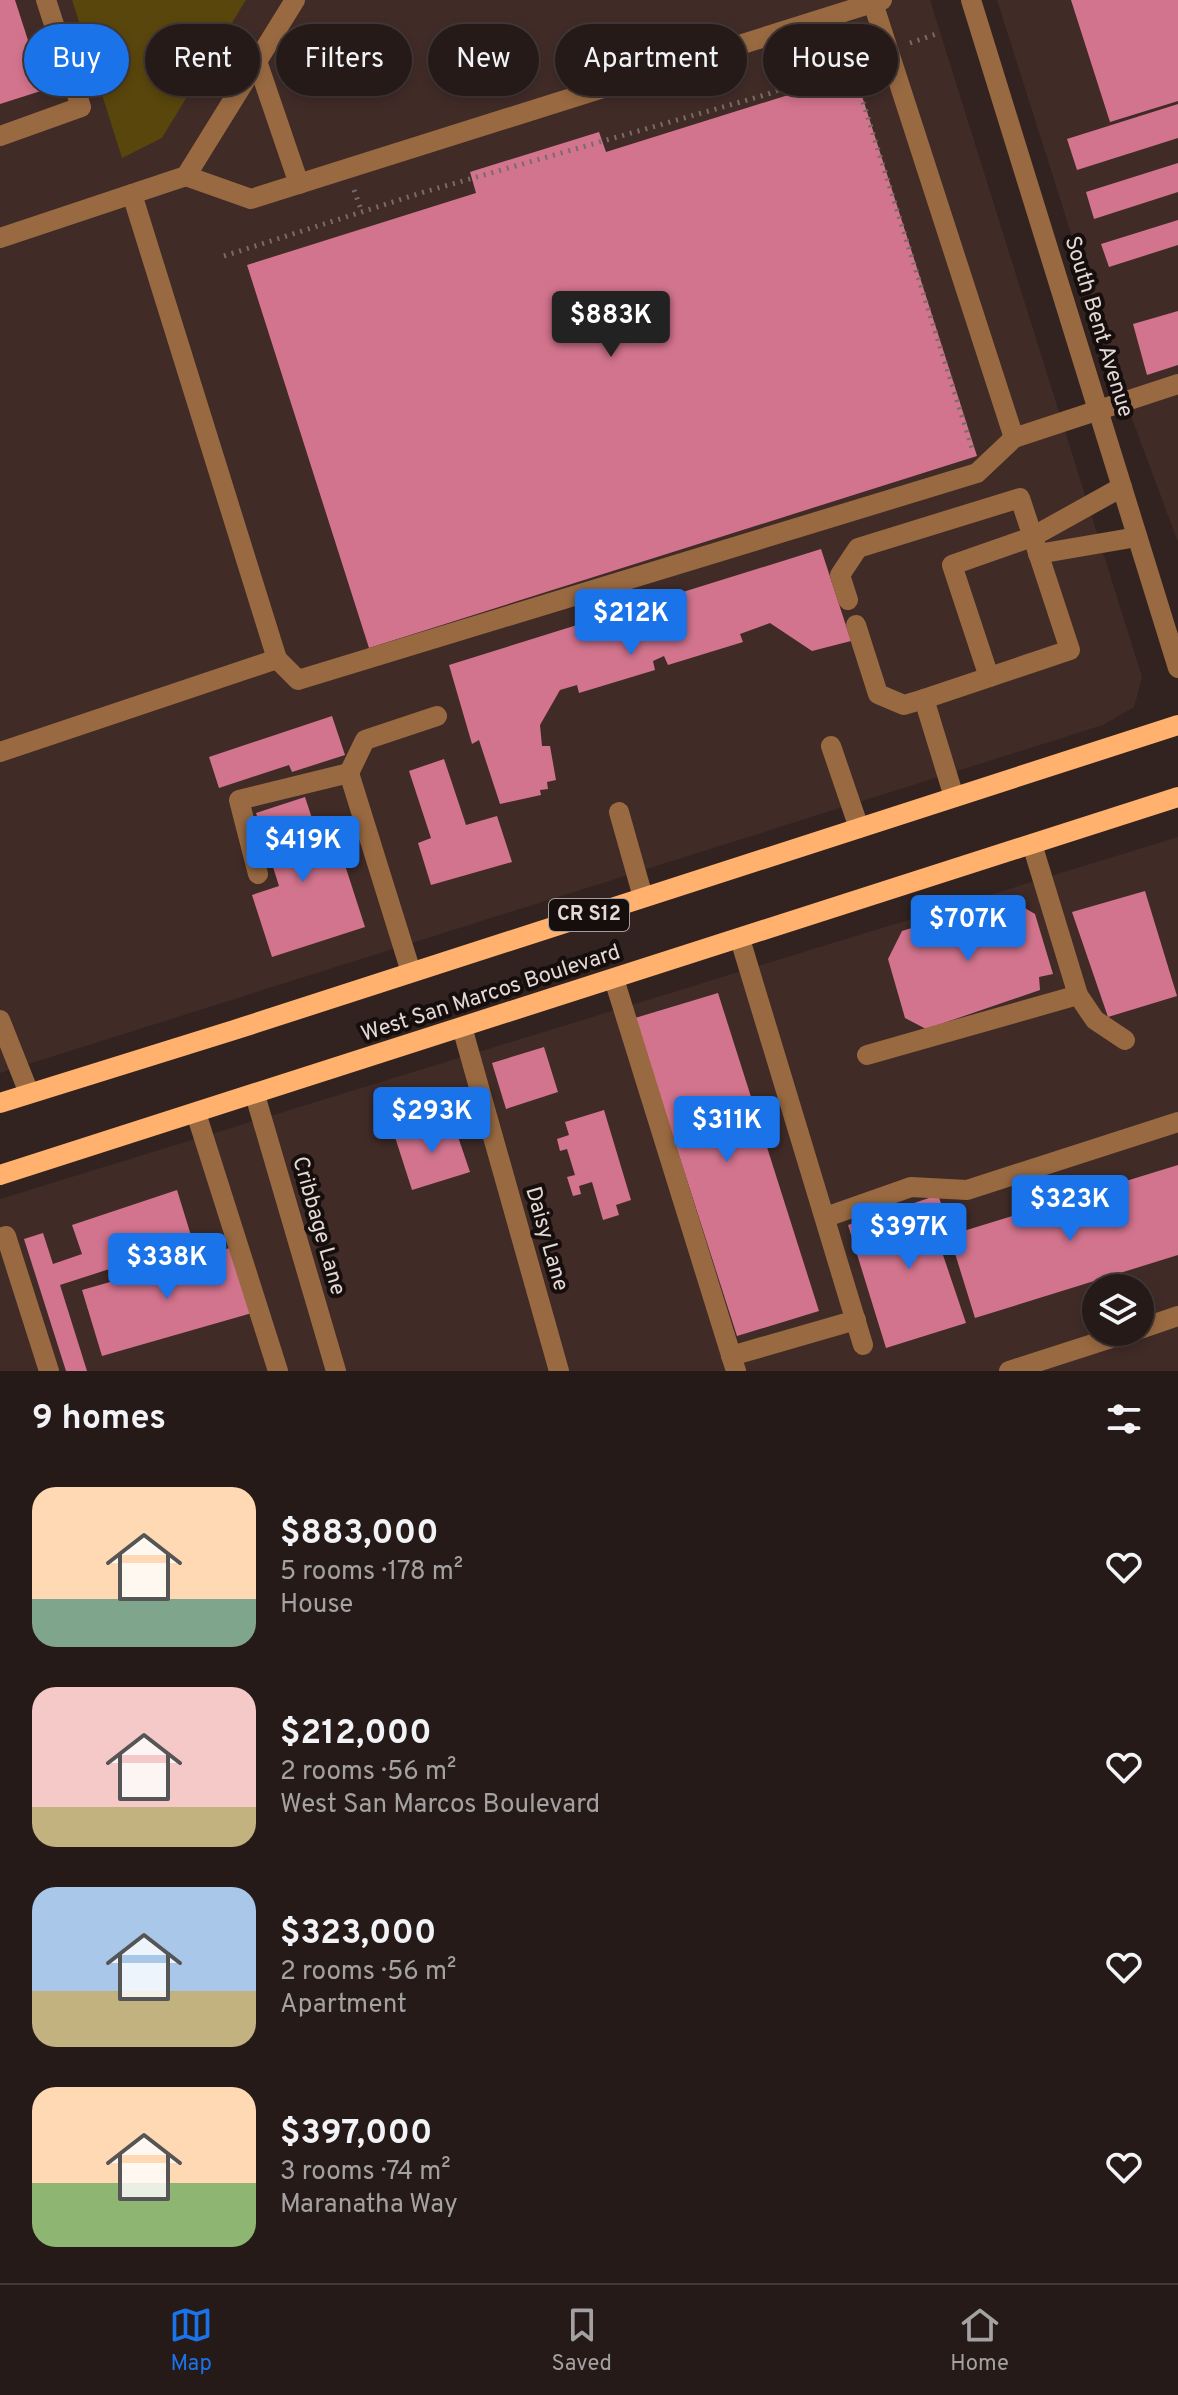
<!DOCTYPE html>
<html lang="en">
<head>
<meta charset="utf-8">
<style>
  body { margin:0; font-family:Overpass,sans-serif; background:#322725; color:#f1f3f6; height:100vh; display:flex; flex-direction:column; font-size:30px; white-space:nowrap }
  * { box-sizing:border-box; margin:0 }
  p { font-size:26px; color:#a4a1a2 }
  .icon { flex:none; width:44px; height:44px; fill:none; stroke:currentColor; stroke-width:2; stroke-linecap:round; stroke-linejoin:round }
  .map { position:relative; height:1371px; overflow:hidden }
  .details { display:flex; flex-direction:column; background:#261a18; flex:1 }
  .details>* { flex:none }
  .top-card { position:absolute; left:24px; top:24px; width:1130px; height:72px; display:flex; gap:16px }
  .buttons { position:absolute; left:1082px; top:1274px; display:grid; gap:16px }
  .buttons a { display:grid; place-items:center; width:72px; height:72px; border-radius:50%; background:#261a18; box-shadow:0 4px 12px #0003,0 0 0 2px #423837; font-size:40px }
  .price { position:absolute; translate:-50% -68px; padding:0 18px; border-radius:8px; background:#1a73e8; color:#fff; font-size:26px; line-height:52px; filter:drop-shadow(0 2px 4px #0008) }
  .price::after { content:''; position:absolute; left:50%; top:48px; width:24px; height:18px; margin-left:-12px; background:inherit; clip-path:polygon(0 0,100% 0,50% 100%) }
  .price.selected { background:#222; color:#fff }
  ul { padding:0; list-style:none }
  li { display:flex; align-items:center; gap:24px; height:200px; padding:0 32px }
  li span { display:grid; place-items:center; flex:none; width:224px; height:160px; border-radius:24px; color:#555 }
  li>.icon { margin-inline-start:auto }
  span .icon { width:96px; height:96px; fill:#fffc; stroke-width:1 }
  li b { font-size:34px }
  h2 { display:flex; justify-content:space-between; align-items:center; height:96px; padding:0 32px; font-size:34px }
  .pill { padding:0 28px; border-radius:36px; background:#261a18; box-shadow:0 4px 12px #0003,0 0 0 2px #423837; font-size:28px; line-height:72px }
  .pill.selected { background:#1a73e8; color:#fff }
  .menu { display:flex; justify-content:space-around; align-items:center; height:112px; border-top:2px solid #423837; background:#261a18; font-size:22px; color:#a4a1a2 }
  .menu a { display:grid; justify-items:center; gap:4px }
  .menu .selected { color:#1a73e8 }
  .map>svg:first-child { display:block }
  .built { fill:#402b27; fill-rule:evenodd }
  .green { fill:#59460c }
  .building { fill:#d3748e }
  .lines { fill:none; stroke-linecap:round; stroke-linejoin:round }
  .path { stroke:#786b68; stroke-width:5; stroke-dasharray:2 6; stroke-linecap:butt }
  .minor { stroke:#996a41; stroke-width:20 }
  .major { stroke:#ffb16d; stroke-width:20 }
  .labels { text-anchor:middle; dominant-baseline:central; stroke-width:8; stroke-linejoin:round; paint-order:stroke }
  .shield { fill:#150e0d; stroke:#a69c9a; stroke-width:2 }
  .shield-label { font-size:20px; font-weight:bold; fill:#e4d9d7 }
  .street-label { font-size:22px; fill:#e4d9d7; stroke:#150e0d }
</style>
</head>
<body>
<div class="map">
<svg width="1178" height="1371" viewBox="0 0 1178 1371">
  <rect width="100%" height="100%" fill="#322320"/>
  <g class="built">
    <path d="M 0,0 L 72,0 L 122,157 L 162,138 L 246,0 L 930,0 L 1142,677 L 1134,707 L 1103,725 L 0,1073 Z"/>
    <path d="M 997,0 L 1178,0 L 1178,542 L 1118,381 Z"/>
    <path d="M 1178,837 L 1178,1371 L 0,1371 L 0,1199 ZM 1096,1288 L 1140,1288 L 1140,1332 L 1096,1332 Z"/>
  </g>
  <path class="green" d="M 72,0 L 246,0 L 162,138 L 122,158 Z"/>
  <g class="building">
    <path d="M 0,0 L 15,0 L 44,90 L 0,104 Z"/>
    <path d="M 1071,0 L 1178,0 L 1178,101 L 1110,122 Z"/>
    <path d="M 855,74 L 977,456 L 369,648 L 247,265 L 476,193 L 470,172 L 599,132 L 606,152 Z"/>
    <path d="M 1178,104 L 1178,138 L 1077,170 L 1067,139 Z"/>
    <path d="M 1178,163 L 1178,192 L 1094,219 L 1086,192 Z"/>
    <path d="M 1178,220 L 1178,245 L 1109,267 L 1101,244 Z"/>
    <path d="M 1178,311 L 1178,365 L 1147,375 L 1133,324 Z"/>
    <path d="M 821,549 L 851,641 L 812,651 L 770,623 L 740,634 L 743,642 L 668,665 L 664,656 L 653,661 L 655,670 L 579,693 L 577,685 L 560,690 L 540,725 L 542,746 L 550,746 L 556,780 L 547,782 L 548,789 L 540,790 L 541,795 L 500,804 L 479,740 L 472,744 L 449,665 Z"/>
    <path d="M 332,716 L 345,755 L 292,772 L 289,765 L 219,788 L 209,757 Z"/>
    <path d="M 444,759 L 466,825 L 497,816 L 512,862 L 431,885 L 418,843 L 431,838 L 409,771 Z"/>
    <path d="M 305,797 L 327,864 L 343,859 L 365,927 L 272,957 L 252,895 L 279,886 L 256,813 Z"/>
    <path d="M 1145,891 L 1177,996 L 1108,1017 L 1072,912 Z"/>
    <path d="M 1008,898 L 1035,914 L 1053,974 L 1039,977 L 1040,990 L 926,1029 L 905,1018 L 888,959 L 902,931 Z"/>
    <path d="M 718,993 L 819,1311 L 737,1336 L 635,1018 Z"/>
    <path d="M 544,1047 L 558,1092 L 506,1109 L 492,1063 Z"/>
    <path d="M 604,1110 L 631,1200 L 616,1205 L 619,1215 L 603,1220 L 592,1182 L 579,1186 L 581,1194 L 573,1196 L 567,1177 L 575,1175 L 567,1149 L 560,1151 L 557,1139 L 569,1135 L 565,1122 Z"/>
    <path d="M 452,1119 L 470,1172 L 412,1190 L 395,1137 Z"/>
    <path d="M 1178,1165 L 1178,1255 L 975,1318 L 953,1247 L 961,1244 L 957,1233 Z"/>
    <path d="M 177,1190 L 193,1242 L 60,1285 L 87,1371 L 66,1371 L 24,1239 L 43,1233 L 53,1264 L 82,1254 L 72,1225 Z"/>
    <path d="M 938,1195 L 956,1244 L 943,1255 L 966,1323 L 886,1348 L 848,1225 Z"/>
    <path d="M 233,1247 L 252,1313 L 102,1356 L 82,1290 Z"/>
  </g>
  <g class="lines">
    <g class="path">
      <path d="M 827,39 L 836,69"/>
      <path d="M 910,43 L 939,33"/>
      <path d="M 851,64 L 972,448"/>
      <path d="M 354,190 L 362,212"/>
      <path d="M 224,256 L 424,192 L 765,95 L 866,58"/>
    </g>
    <g class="minor">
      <path d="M 971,0 L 1178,668"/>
      <path d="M 873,3 L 1014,438 L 1178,384"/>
      <path d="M 257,61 L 299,184"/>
      <path d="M 0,136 L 81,107 L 46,0"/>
      <path d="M 186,176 L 251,199 L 882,0"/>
      <path d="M 0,238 L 186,176 L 295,0"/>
      <path d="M 1038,554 L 1137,537"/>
      <path d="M 848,600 L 840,575 L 858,548 L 1020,498 L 1070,650 L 924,699 L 954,797"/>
      <path d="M 856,625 L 878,694 L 904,705 L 924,699"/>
      <path d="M 277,659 L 298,680 L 977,473 L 1014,438"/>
      <path d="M 989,677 L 952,565 L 1032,537 L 1122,487"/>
      <path d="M 831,746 L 859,828"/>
      <path d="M 0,752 L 277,659 L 132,194"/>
      <path d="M 349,773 L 365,740 L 437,716"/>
      <path d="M 619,812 L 643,897"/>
      <path d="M 1032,844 L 1078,995 L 1095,1020 L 1125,1040"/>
      <path d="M 258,874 L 239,800 L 349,773 L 411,972"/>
      <path d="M 740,939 L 863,1345"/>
      <path d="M 614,979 L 736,1371"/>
      <path d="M 0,1020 L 29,1093"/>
      <path d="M 462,1027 L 559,1371"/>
      <path d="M 867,1055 L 1078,995"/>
      <path d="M 255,1095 L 336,1371"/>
      <path d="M 196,1113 L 278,1371"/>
      <path d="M 826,1217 L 911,1187 L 967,1190 L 1178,1122"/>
      <path d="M 0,1238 L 6,1236 L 49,1371"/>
      <path d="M 1140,1329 L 1178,1316"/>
      <path d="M 731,1356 L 856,1320"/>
      <path d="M 1009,1371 L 1130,1332"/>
    </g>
    <g class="major">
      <path d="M 0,1103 L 234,1030 L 1178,725"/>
      <path d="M 0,1175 L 1178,797"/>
    </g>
  </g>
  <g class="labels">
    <rect class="shield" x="549" y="899" width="80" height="32" rx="6"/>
    <g class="shield-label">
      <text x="589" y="915">CR S12</text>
    </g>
    <g class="street-label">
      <text transform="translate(1098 327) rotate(73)">South Bent Avenue</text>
      <text transform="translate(491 994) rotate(-18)">West San Marcos Boulevard</text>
      <text transform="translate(318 1226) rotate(74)">Cribbage Lane</text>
      <text transform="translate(546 1239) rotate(74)">Daisy Lane</text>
    </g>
  </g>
</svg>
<div class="buttons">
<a><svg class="icon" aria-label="layers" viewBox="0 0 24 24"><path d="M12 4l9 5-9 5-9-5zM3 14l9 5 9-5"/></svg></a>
</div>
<b class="price selected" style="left:611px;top:359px">$883K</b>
<b class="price" style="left:631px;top:657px">$212K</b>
<b class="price" style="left:303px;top:884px">$419K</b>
<b class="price" style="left:968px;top:963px">$707K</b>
<b class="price" style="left:432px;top:1155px">$293K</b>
<b class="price" style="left:727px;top:1164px">$311K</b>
<b class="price" style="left:1070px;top:1243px">$323K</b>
<b class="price" style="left:909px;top:1271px">$397K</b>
<b class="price" style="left:167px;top:1301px">$338K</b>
<div class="top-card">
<a class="pill selected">Buy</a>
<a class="pill">Rent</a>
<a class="pill">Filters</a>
<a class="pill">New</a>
<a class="pill">Apartment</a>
<a class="pill">House</a>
</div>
</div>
<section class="details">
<h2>9 homes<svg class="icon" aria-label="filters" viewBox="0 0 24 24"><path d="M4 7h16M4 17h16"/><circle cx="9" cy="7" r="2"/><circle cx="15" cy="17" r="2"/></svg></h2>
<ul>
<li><span style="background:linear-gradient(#ffd9b3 70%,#7fa58c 0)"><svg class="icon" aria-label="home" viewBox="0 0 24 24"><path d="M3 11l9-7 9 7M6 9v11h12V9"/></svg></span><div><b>$883,000</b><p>5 rooms · 178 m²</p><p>House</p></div><svg class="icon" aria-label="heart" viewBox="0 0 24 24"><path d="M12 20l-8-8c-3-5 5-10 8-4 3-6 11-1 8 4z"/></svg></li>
<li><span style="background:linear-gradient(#f6c9c9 75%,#c2b280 0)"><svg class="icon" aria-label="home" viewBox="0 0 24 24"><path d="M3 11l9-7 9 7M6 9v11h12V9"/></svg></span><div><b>$212,000</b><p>2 rooms · 56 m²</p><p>West San Marcos Boulevard</p></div><svg class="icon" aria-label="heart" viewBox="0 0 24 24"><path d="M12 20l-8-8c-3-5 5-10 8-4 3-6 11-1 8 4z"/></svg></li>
<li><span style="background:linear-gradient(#a9c7e8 65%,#c2b280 0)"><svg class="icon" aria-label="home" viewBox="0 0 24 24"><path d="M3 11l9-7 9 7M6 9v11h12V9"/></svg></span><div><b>$323,000</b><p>2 rooms · 56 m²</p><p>Apartment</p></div><svg class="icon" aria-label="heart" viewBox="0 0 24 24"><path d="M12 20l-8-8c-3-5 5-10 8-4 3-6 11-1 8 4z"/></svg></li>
<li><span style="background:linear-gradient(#ffd9b3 60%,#8fb573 0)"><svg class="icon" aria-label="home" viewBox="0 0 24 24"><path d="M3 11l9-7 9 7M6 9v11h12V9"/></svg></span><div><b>$397,000</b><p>3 rooms · 74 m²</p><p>Maranatha Way</p></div><svg class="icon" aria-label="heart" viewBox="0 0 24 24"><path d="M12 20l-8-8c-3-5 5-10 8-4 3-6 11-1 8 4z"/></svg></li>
</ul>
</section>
<nav class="menu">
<a class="selected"><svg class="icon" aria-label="map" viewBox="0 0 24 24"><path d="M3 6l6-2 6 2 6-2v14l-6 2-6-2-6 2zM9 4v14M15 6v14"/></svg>Map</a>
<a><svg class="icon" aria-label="saved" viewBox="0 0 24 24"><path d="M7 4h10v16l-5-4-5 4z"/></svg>Saved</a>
<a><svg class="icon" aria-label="home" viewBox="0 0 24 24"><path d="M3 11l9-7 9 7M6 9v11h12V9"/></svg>Home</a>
</nav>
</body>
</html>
